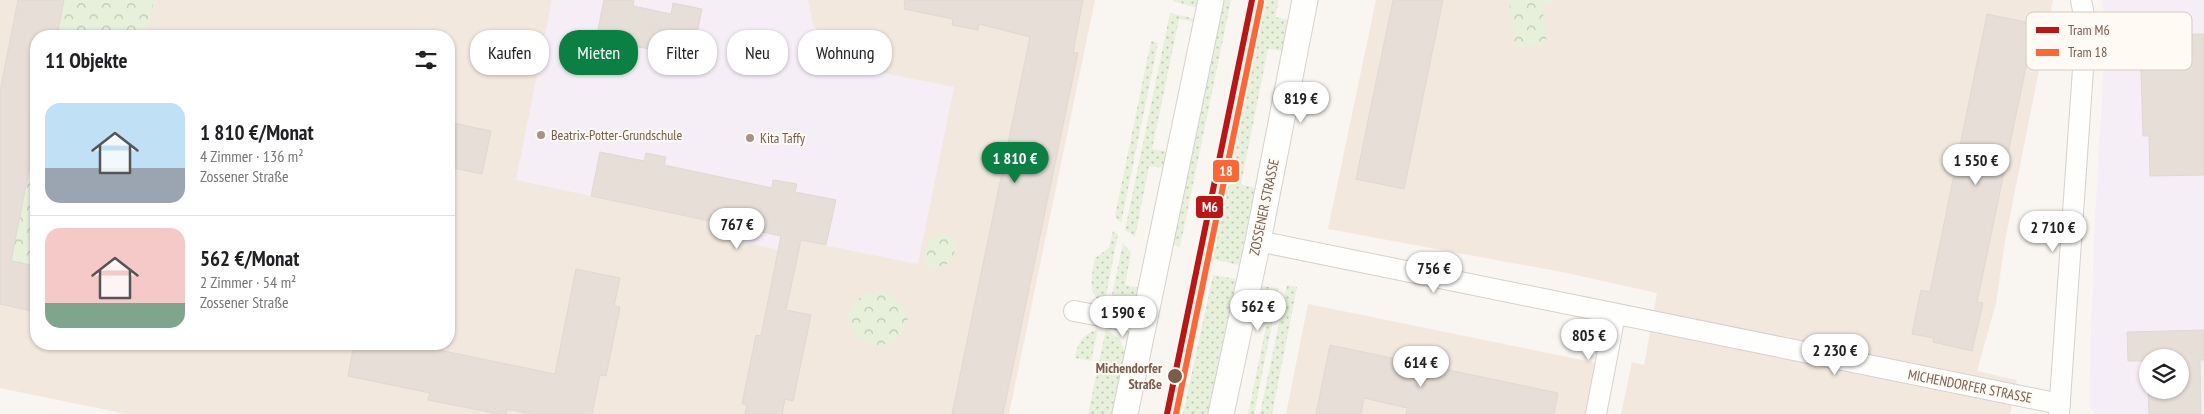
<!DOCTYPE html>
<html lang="de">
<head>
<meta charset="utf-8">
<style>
  body { margin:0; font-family:"PT Sans Narrow",sans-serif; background:#f2f2f2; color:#202124; height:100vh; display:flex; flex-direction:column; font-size:19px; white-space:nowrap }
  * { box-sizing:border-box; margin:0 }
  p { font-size:16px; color:#757577 }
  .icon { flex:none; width:28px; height:28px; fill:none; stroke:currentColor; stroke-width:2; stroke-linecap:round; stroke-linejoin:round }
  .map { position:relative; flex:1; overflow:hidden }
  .side { position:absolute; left:30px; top:30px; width:425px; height:320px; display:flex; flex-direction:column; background:#fff; border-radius:20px; box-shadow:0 1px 4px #0004 }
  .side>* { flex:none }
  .hud { position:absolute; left:470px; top:30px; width:475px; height:45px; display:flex; gap:10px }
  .fabs { position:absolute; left:2139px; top:349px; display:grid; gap:10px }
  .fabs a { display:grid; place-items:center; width:50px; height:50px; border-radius:50%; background:#fff; box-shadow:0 1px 4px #0004; font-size:25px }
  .price { position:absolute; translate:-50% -42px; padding:0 11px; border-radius:18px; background:#fff; color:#222; font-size:16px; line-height:32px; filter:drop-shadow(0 1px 2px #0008) }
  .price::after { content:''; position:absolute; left:50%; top:30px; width:15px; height:11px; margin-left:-8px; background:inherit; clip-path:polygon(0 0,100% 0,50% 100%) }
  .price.current { background:#0b8043; color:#fff }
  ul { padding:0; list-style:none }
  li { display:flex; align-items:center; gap:15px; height:125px; padding:0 15px }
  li+li { border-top:1px solid #e0e0e0 }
  li span { display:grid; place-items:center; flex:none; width:140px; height:100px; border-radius:15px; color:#555 }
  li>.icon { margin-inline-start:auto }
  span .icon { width:60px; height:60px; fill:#fffc; stroke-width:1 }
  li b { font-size:21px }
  h2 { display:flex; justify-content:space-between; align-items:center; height:60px; padding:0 15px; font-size:21px }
  .pill { padding:0 18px; border-radius:20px; background:#fff; box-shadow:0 1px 4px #0004; font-size:18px; line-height:45px }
  .pill.current { background:#0b8043; color:#fff }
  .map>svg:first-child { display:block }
  .residential { fill:#f2e8de; fill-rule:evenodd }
  .education { fill:#f6eef6; fill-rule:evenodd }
  .grass { fill:url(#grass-dots) }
  .park { fill:url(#park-crowns) }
  .building { fill:#e6ded7; stroke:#e2d8d2 }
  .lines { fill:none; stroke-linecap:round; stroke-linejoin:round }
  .minor-casing { stroke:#d7d1cb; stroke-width:22 }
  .tertiary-casing { stroke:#d7d1cb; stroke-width:27 }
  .minor { stroke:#fefefd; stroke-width:20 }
  .tertiary { stroke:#fefefd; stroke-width:25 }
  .tram-1-casing { stroke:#fffaf3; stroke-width:10 }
  .tram-2-casing { stroke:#fffaf3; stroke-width:10 }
  .tram-1 { stroke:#be1414; stroke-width:6 }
  .tram-2 { stroke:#f63; stroke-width:6 }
  .poi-dot { fill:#a69286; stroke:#fffaf3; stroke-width:2 }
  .stop-dot { fill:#7a5c4d; stroke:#fffaf3; stroke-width:2 }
  .labels { text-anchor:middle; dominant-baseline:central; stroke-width:4; stroke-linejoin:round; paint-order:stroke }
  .poi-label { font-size:14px; fill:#7a5c4d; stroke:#fffaf3; text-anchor:start }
  .street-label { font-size:14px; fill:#7a5c4d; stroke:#fffaf3 }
  .stop-label { font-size:14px; font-weight:bold; fill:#7a5c4d; stroke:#fffaf3; text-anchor:end }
  .key { fill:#fffaf3; stroke:#d7cbc1; stroke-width:1 }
  .key-label { font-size:14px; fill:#7a5c4d }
  .line-badge { stroke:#fffaf3; stroke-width:2 }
  .badge-label { font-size:14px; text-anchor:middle; font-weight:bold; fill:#fff }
</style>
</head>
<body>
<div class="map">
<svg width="2204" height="414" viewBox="0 0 2204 414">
  <defs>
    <pattern id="grass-dots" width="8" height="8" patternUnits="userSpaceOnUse" patternTransform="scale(1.25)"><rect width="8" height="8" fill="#e7f0db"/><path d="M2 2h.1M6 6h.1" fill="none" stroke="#c0c6b4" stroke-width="1.8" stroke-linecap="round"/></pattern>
    <pattern id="park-crowns" width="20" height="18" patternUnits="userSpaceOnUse" patternTransform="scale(1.25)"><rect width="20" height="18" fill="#e7f0db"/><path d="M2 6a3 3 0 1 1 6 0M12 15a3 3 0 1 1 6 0" fill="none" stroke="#c0c6b4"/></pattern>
  </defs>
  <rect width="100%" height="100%" fill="#f9f5f0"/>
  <g class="residential">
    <path d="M 0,0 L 1095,0 L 1009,414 L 126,414 L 0,388 ZM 36,36 L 449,36 L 449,344 L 36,344 Z"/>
    <path d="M 1376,0 L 2053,0 L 2005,241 L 1996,303 L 1977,371 L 2017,380 L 2010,414 L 1621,414 L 1632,362 L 1644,365 L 1657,293 L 1567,273 L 1328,229 Z"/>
    <path d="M 1308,304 L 1597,363 L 1587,414 L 1286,414 Z"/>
  </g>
  <g class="education">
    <path d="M 552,0 L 808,0 L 813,24 L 821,37 L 828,44 L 824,61 L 954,87 L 918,264 L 783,237 L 780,250 L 738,241 L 741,228 L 516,180 Z"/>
    <path d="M 2102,0 L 2204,0 L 2204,414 L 2096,414 L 2089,407 L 2094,237 L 2106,30 ZM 2148,358 L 2180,358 L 2180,390 L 2148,390 Z"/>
  </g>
  <g class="grass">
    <path d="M 1173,0 L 1198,0 L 1198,8 L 1173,1 Z"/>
    <path d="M 1222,0 L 1231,0 L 1180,247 L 1172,244 Z"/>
    <path d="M 1259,0 L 1279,0 L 1275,17 L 1289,20 L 1283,51 L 1268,49 L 1241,184 L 1255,188 L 1239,265 L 1207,258 Z"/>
    <path d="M 1170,13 L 1196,19 L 1196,22 L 1179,19 L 1152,149 L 1168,152 L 1165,168 L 1149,166 L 1135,237 L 1125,230 Z"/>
    <path d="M 1151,41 L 1158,43 L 1121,223 L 1115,216 Z"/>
    <path d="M 1113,231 L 1118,234 L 1104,305 C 1086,293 1092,275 1095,258 L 1109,248 Z"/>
    <path d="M 1123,243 L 1131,253 L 1125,285 L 1141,288 C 1134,303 1126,309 1109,309 Z"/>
    <path d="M 1213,275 L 1236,279 L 1208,414 L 1183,414 Z"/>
    <path d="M 1258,285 L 1279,289 L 1254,414 L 1248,414 L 1266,327 L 1250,324 Z"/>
    <path d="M 1287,285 L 1297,287 L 1272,414 L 1260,414 Z"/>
    <path d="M 1098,329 L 1091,361 L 1075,358 C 1078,342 1082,335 1098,329 Z"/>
    <path d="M 1106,329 L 1120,340 L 1125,351 L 1114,414 L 1088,414 Z"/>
  </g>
  <g class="park">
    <path d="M 64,0 L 154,0 L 146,36 L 62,36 L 64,28 L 59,26 Z"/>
    <path d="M 1509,0 L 1554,0 L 1554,3 L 1542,4 L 1547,43 L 1515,47 Z"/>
    <path d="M 32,155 L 36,156 L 36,266 L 2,259 L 15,241 Z"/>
    <path d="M 942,232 L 948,234 L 955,241 C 956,261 947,270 927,266 C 921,252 928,237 942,232 Z"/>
    <path d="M 884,292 C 898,298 903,305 908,320 C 890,367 840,338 851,310 C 853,304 858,299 863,295 Z"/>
  </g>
  <g class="building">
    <path d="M 18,0 L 64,0 L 57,36 L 36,36 L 36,156 L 32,155 L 11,261 L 36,266 L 36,312 L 0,304 L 0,91 Z"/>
    <path d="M 604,0 L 634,0 L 633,6 L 671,14 L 673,3 L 702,9 L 690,68 L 662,62 L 664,52 L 624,44 L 622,53 L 594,48 Z"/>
    <path d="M 905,0 L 1083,0 L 1073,52 L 1078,53 L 1003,414 L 952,414 L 1030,37 L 979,24 L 978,30 L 952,25 L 953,19 L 904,9 Z"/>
    <path d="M 1393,0 L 1443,0 L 1404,189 L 1356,179 Z"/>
    <path d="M 1987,14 L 2035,24 L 1977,302 L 1983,303 L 1972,351 L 1933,342 L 1934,338 L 1912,334 L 1921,290 L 1930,292 Z"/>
    <path d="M 2204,34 L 2204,175 L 2150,176 L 2149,136 L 2143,136 L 2140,35 Z"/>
    <path d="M 449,122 L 491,131 L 482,174 L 449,167 Z"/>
    <path d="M 600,152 L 644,161 L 646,153 L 666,157 L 664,165 L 772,188 L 773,180 L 797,184 L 795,192 L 836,200 L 826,245 L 801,240 L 786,310 L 811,315 L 793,401 L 785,399 L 782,414 L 745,414 L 747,405 L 742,404 L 756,335 L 761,336 L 781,236 L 591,196 Z"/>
    <path d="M 576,269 L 620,278 L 614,306 L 620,307 L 606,376 L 600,375 L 592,414 L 531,414 L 507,409 L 506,414 L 499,414 L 428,400 L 430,393 L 348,376 L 354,344 L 410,344 L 555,374 Z"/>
    <path d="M 2204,330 L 2204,360 L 2200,360 L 2201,414 L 2149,414 L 2148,390 L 2180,390 L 2180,358 L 2148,358 L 2148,361 L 2128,361 L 2127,332 Z"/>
    <path d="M 1330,345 L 1558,393 L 1554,414 L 1406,414 L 1407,408 L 1364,398 L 1361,414 L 1316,414 Z"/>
  </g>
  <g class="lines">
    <g class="minor-casing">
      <g id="minor">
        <path d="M 1258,241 L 2060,404"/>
        <path d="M 1074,311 L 1143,324"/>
        <path d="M 1596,414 L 1615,315"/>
        <path d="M 2059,414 L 2086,26 L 2081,0"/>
      </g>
    </g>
    <g class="tertiary-casing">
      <g id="tertiary">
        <path d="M 1125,414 L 1211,0"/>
        <path d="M 1221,414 L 1258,241 L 1305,0"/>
      </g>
    </g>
    <use href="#minor" class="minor"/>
    <use href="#tertiary" class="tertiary"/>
    <g class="tram-1-casing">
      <path id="tram-1" d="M 1167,414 L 1252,0"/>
    </g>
    <g class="tram-2-casing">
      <path id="tram-2" d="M 1176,414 L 1261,2"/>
    </g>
    <use href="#tram-1" class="tram-1"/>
    <use href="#tram-2" class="tram-2"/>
  </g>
  <g class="poi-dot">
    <circle cx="541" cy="135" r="5"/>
    <circle cx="750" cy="138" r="5"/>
  </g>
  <circle class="stop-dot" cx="1175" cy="376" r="8"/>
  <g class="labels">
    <g class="poi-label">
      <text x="551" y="135">Beatrix-Potter-Grundschule</text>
      <text x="760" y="138">Kita Taffy</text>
    </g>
    <g class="street-label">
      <text transform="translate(1264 207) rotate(-78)">ZOSSENER STRASSE</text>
      <text transform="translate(1970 386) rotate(11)">MICHENDORFER STRASSE</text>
    </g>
    <g class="stop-label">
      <text x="1162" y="368">Michendorfer<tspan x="1162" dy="16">Straße</tspan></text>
    </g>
  </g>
  <rect x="2026" y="12" width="166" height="58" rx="8" class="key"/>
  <rect x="2036" y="27" width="23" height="6" fill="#be1414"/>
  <rect x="2036" y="49" width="23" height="7" fill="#f63"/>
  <g class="key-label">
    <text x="2068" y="35">Tram M6</text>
    <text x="2068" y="57">Tram 18</text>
  </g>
  <g class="line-badge">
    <rect x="1212" y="159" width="28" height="24" rx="5" fill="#f63"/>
    <rect x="1195" y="195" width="29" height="24" rx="5" fill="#be1414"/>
  </g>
  <g class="badge-label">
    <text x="1226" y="176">18</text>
    <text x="1210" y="212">M6</text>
  </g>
</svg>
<div class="fabs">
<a><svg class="icon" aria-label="layers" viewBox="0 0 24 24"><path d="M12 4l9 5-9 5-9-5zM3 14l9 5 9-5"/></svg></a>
</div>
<b class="price" style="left:1301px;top:124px">819 €</b>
<b class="price current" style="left:1015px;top:184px">1 810 €</b>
<b class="price" style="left:1976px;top:186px">1 550 €</b>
<b class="price" style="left:737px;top:250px">767 €</b>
<b class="price" style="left:2053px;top:253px">2 710 €</b>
<b class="price" style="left:1434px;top:294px">756 €</b>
<b class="price" style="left:1258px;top:332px">562 €</b>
<b class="price" style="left:1123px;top:338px">1 590 €</b>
<b class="price" style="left:1589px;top:361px">805 €</b>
<b class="price" style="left:1835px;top:376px">2 230 €</b>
<b class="price" style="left:1421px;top:388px">614 €</b>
<div class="hud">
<a class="pill">Kaufen</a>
<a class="pill current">Mieten</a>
<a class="pill">Filter</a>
<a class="pill">Neu</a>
<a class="pill">Wohnung</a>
</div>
<section class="side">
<h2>11 Objekte<svg class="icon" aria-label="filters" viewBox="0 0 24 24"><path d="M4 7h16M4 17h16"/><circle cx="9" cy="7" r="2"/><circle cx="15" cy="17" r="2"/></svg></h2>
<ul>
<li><span style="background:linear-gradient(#bfe0f5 65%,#9aa5b1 0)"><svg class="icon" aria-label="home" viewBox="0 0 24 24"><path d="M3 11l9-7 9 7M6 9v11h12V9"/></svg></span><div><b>1 810 €/Monat</b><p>4 Zimmer · 136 m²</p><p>Zossener Straße</p></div></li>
<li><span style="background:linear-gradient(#f6c9c9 75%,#7fa58c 0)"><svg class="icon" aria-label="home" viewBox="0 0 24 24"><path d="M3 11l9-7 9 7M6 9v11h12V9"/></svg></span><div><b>562 €/Monat</b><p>2 Zimmer · 54 m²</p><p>Zossener Straße</p></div></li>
</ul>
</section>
</div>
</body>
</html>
